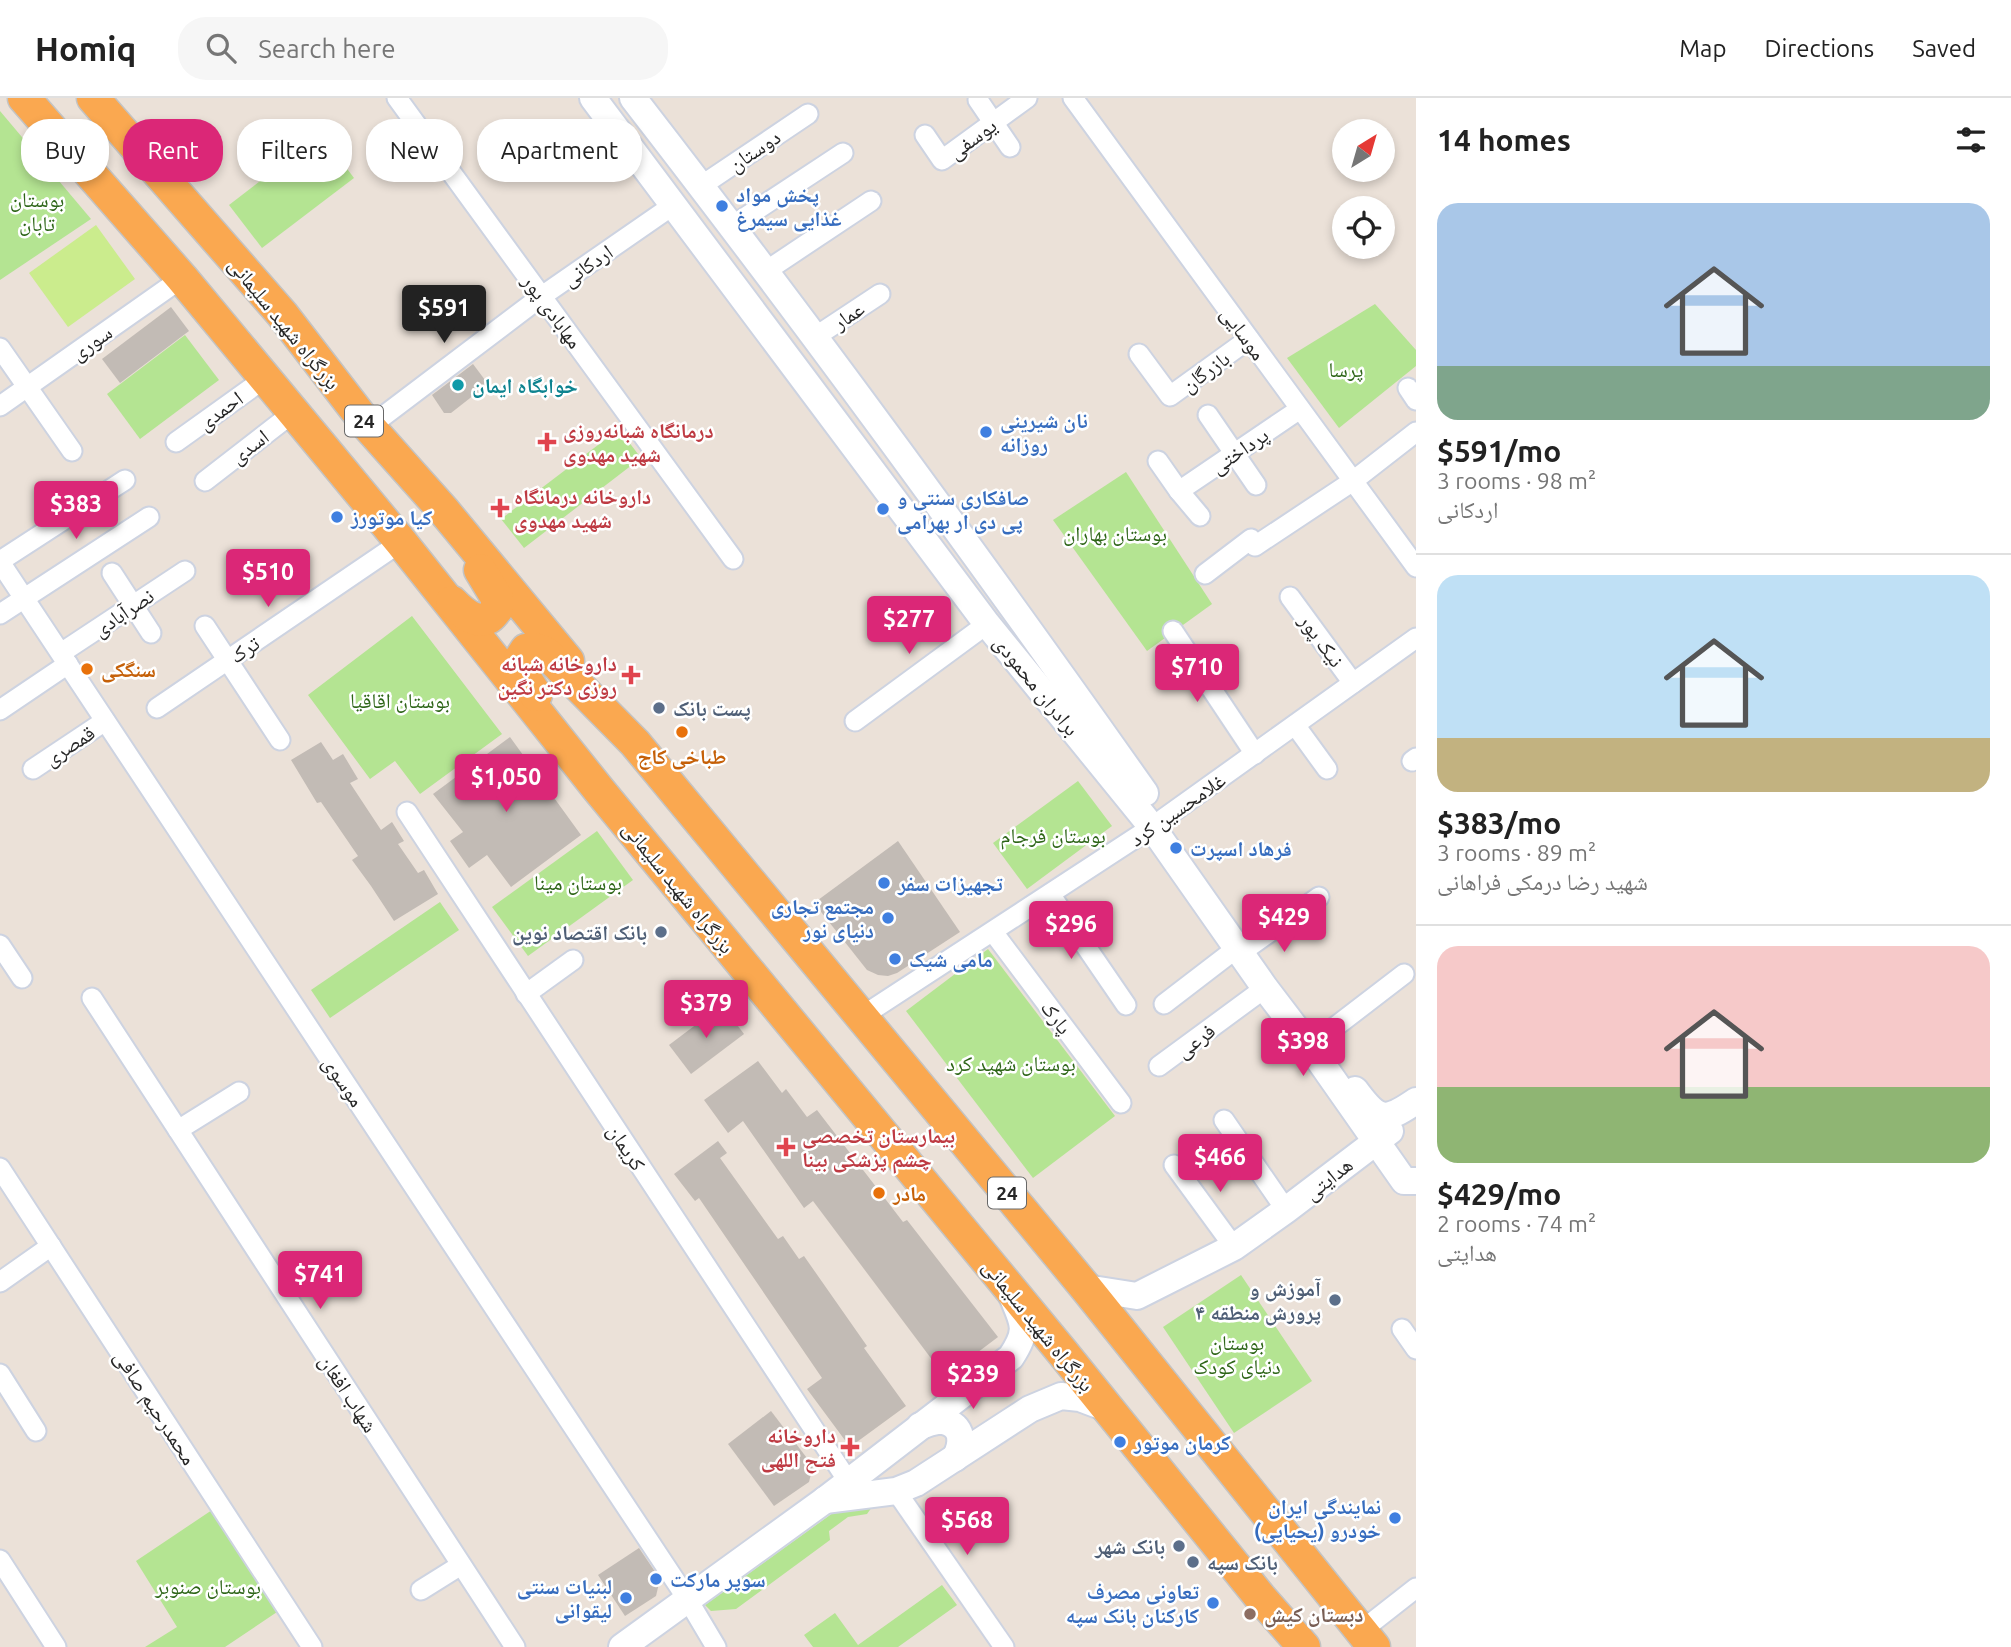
<!DOCTYPE html>
<html lang="en">
<head>
<meta charset="utf-8">
<style>
  body { margin:0; font-family:Ubuntu,"Noto Naskh Arabic",sans-serif; background:#f6f6f6; color:#222; height:100vh; display:flex; flex-direction:column; font-size:26px; white-space:nowrap }
  * { box-sizing:border-box; margin:0 }
  p { font-size:23px; color:#767676 }
  .icon { flex:none; width:38px; height:38px; fill:none; stroke:currentColor; stroke-width:2; stroke-linecap:round; stroke-linejoin:round }
  .map { position:relative; flex:1; overflow:hidden }
  .drawer { display:flex; flex-direction:column; background:#fff; width:595px }
  .drawer>* { flex:none }
  .guide { position:absolute; left:21px; top:21px; width:665px; height:63px; display:flex; gap:14px }
  .needle { width:46px; rotate:37deg }
  .controls { position:absolute; left:1332px; top:21px; display:grid; gap:14px }
  .controls a { display:grid; place-items:center; width:63px; height:63px; border-radius:50%; background:#fff; box-shadow:0 4px 10px #0003; font-size:35px }
  .price { position:absolute; translate:-50% -60px; padding:0 16px; border-radius:7px; background:#db2777; color:#fff; font-size:23px; line-height:46px; filter:drop-shadow(0 2px 4px #0008) }
  .price::after { content:''; position:absolute; left:50%; top:42px; width:21px; height:16px; margin-left:-10px; background:inherit; clip-path:polygon(0 0,100% 0,50% 100%) }
  .price.selected { background:#222; color:#fff }
  ul { padding:0; list-style:none }
  li { display:grid; align-content:center; gap:14px; height:371px; padding:0 21px }
  li+li { border-top:2px solid #e0e0e0 }
  li span { display:grid; place-items:center; height:217px; border-radius:21px; color:#555 }
  li>.icon { margin-inline-start:auto }
  span .icon { width:126px; height:126px; fill:#fffc; stroke-width:1 }
  li b { font-size:30px }
  h2 { display:flex; justify-content:space-between; align-items:center; height:84px; padding:0 21px; font-size:30px }
  .chip { padding:0 24px; border-radius:28px; background:#fff; box-shadow:0 4px 10px #0003; font-size:24px; line-height:63px }
  .chip.selected { background:#db2777; color:#fff }
  header { display:flex; align-items:center; gap:42px; box-sizing:border-box; height:98px; padding:0 35px; background:#fff; border-bottom:2px solid #e0e0e0 }
  header strong { font-size:33px }
  nav { display:flex; gap:38px; margin-inline-start:auto; font-size:24px }
  .search { width:490px; height:63px; background:#f6f6f6; display:flex; align-items:center; gap:18px; box-sizing:border-box; padding:0 24px; border-radius:28px; color:#767676; font-size:26px }
  main { display:flex; flex:1; min-height:0 }
  .map>svg:first-child { display:block }
  .green { fill:#b4e492 }
  .pitch { fill:#cbec8d }
  .building { fill:#c2bbb5 }
  .lines { fill:none; stroke-linecap:round; stroke-linejoin:round }
  .minor-casing { stroke:#cdd3e1; stroke-width:23 }
  .secondary-casing { stroke:#cdd3e1; stroke-width:30 }
  .trunk-casing { stroke:#c3c3c3; stroke-width:35 }
  .minor { stroke:#fff; stroke-width:19 }
  .secondary { stroke:#fff; stroke-width:26 }
  .trunk { stroke:#faa850; stroke-width:32 }
  .shop-dot { fill:#3f7fe0; stroke:#fff; stroke-width:2.5 }
  .culture-dot { fill:#0f9aa8; stroke:#fff; stroke-width:2.5 }
  .health-dot { fill:#e0444e; stroke:#fff; stroke-width:2.5 }
  .food-dot { fill:#e8710a; stroke:#fff; stroke-width:2.5 }
  .service-dot { fill:#5c6f8a; stroke:#fff; stroke-width:2.5 }
  .education-dot { fill:#8d6e63; stroke:#fff; stroke-width:2.5 }
  .labels { text-anchor:middle; dominant-baseline:central; stroke-width:5; stroke-linejoin:round; paint-order:stroke }
  .shield { fill:#fff; stroke:#686868; stroke-width:2 }
  .shield-label { font-size:19px; font-weight:bold; fill:#272727 }
  .street-label { font-size:21px; fill:#272727; stroke:#fff }
  .shop-label { font-size:21px; font-weight:bold; fill:#366cbe; stroke:#fff; text-anchor:start }
  .park-label { font-size:21px; fill:#2d6517; stroke:#fff }
  .culture-label { font-size:21px; font-weight:bold; fill:#0d838f; stroke:#fff; text-anchor:start }
  .health-label { font-size:21px; font-weight:bold; fill:#be3a42; stroke:#fff; text-anchor:start }
  .food-label { font-size:21px; font-weight:bold; fill:#c56008; stroke:#fff; text-anchor:start }
  .service-label { font-size:21px; font-weight:bold; fill:#4e5e75; stroke:#fff; text-anchor:end }
  .education-label { font-size:21px; font-weight:bold; fill:#785e54; stroke:#fff; text-anchor:start }
</style>
</head>
<body>
<header>
<strong>Homiq</strong>
<div class="search"><svg class="icon" aria-label="search" viewBox="0 0 24 24"><circle cx="10" cy="10" r="6"/><path d="M15 15l6 6"/></svg>Search here</div>
<nav><a>Map</a><a>Directions</a><a>Saved</a></nav>
</header>
<main>
<div class="map">
<svg width="1416" height="1549" viewBox="0 0 1416 1549">
  <rect width="100%" height="100%" fill="#ebe1d8"/>
  <g class="green">
    <path d="M 0,13 L 91,121 L 0,182 Z"/>
    <path d="M 321,36 L 354,80 L 262,150 L 229,107 Z"/>
    <path d="M 1375,206 L 1416,252 L 1416,268 L 1339,330 L 1287,260 Z"/>
    <path d="M 185,237 L 219,282 L 140,341 L 107,296 Z"/>
    <path d="M 619,331 L 641,360 L 524,450 L 501,421 Z"/>
    <path d="M 1126,374 L 1212,506 L 1147,553 L 1053,422 Z"/>
    <path d="M 412,518 L 502,636 L 420,696 L 395,663 L 370,681 L 308,597 Z"/>
    <path d="M 1078,683 L 1112,728 L 1027,791 L 993,745 Z"/>
    <path d="M 597,733 L 633,782 L 528,858 L 492,809 Z"/>
    <path d="M 440,804 L 459,832 L 330,920 L 311,892 Z"/>
    <path d="M 988,851 L 1115,1018 L 1033,1080 L 906,913 Z"/>
    <path d="M 1241,1177 L 1312,1283 L 1234,1335 L 1163,1229 Z"/>
    <path d="M 844,1407 L 872,1409 L 867,1416 L 848,1419 L 829,1433 L 830,1442 L 736,1511 L 711,1513 L 705,1507 Z"/>
    <path d="M 215,1410 L 280,1512 L 225,1549 L 145,1549 L 177,1529 L 136,1463 Z"/>
    <path d="M 942,1487 L 957,1507 L 898,1549 L 813,1549 L 804,1537 L 835,1515 L 858,1547 Z"/>
  </g>
  <path class="pitch" d="M 96,127 L 135,181 L 68,229 L 29,175 Z"/>
  <g class="building">
    <path d="M 171,209 L 189,233 L 120,285 L 102,261 Z"/>
    <path d="M 473,266 L 488,286 L 451,315 L 444,315 L 432,297 Z"/>
    <path d="M 510,639 L 581,737 L 511,789 L 487,757 L 469,770 L 450,743 L 463,734 L 433,696 Z"/>
    <path d="M 321,644 L 333,662 L 343,656 L 358,681 L 350,685 L 381,732 L 392,724 L 404,743 L 398,746 L 418,775 L 424,772 L 438,796 L 394,823 L 371,788 L 352,762 L 358,758 L 321,704 L 317,705 L 291,662 Z"/>
    <path d="M 898,743 L 960,834 L 897,875 L 888,878 L 878,877 L 867,872 L 814,805 Z"/>
    <path d="M 722,907 L 744,936 L 691,976 L 669,947 Z"/>
    <path d="M 758,963 L 782,995 L 786,991 L 807,1019 L 817,1012 L 903,1124 L 907,1122 L 998,1239 L 945,1279 L 813,1103 L 804,1110 L 743,1023 L 728,1035 L 704,1002 Z"/>
    <path d="M 718,1043 L 727,1055 L 720,1060 L 778,1141 L 783,1138 L 799,1161 L 804,1158 L 867,1248 L 864,1250 L 906,1308 L 850,1349 L 807,1291 L 822,1280 L 699,1100 L 695,1103 L 674,1076 Z"/>
    <path d="M 771,1313 L 813,1368 L 809,1384 L 774,1408 L 728,1346 Z"/>
    <path d="M 639,1450 L 660,1481 L 656,1498 L 625,1518 L 598,1477 Z"/>
  </g>
  <g class="lines">
    <g class="minor-casing">
      <g id="minor">
        <path d="M 397,0 L 733,461"/>
        <path d="M 1073,0 L 1416,469"/>
        <path d="M 978,2 L 1010,49"/>
        <path d="M 925,37 L 942,62 L 1027,0"/>
        <path d="M 701,88 L 808,16"/>
        <path d="M 732,128 L 843,55"/>
        <path d="M 766,173 L 871,103"/>
        <path d="M 815,239 L 880,196"/>
        <path d="M 0,250 L 72,353"/>
        <path d="M 1139,256 L 1170,298 L 1249,241"/>
        <path d="M 1408,290 L 1416,302"/>
        <path d="M 0,308 L 182,180"/>
        <path d="M 1208,317 L 1256,387"/>
        <path d="M 369,329 L 542,198 L 672,108"/>
        <path d="M 176,344 L 264,281"/>
        <path d="M 1158,363 L 1179,393 L 1200,418"/>
        <path d="M 205,383 L 294,314"/>
        <path d="M 1179,393 L 1300,311"/>
        <path d="M 0,463 L 125,382"/>
        <path d="M 0,464 L 688,1502 L 716,1549"/>
        <path d="M 112,475 L 151,535"/>
        <path d="M 1205,476 L 1251,441 L 1255,448 L 1353,383 L 1416,334"/>
        <path d="M 1290,499 L 1353,585"/>
        <path d="M 0,516 L 149,419"/>
        <path d="M 205,528 L 280,642"/>
        <path d="M 1173,533 L 1255,656"/>
        <path d="M 61,555 L 185,473"/>
        <path d="M 157,610 L 401,444"/>
        <path d="M 0,612 L 68,566"/>
        <path d="M 855,623 L 987,526"/>
        <path d="M 1295,627 L 1327,671"/>
        <path d="M 1412,663 L 1416,660"/>
        <path d="M 33,671 L 105,623"/>
        <path d="M 407,714 L 848,1383"/>
        <path d="M 1163,721 L 1416,540"/>
        <path d="M 1050,796 L 1126,907"/>
        <path d="M 993,834 L 1121,1005"/>
        <path d="M 0,847 L 22,880"/>
        <path d="M 1250,848 L 1319,799"/>
        <path d="M 526,896 L 573,862"/>
        <path d="M 92,900 L 515,1549"/>
        <path d="M 1164,906 L 1237,850"/>
        <path d="M 861,919 L 1152,729"/>
        <path d="M 1318,942 L 1404,876"/>
        <path d="M 1159,968 L 1265,890"/>
        <path d="M 1224,1022 L 1286,1112"/>
        <path d="M 178,1032 L 239,994"/>
        <path d="M 1174,1067 L 1234,1149"/>
        <path d="M 0,1070 L 312,1549"/>
        <path d="M 0,1184 L 51,1148"/>
        <path d="M 1402,1231 L 1416,1251"/>
        <path d="M 0,1276 L 36,1333"/>
        <path d="M 896,1393 L 1004,1549"/>
        <path d="M 0,1462 L 56,1549"/>
        <path d="M 421,1492 L 461,1467"/>
        <path d="M 1361,1533 L 1416,1490"/>
      </g>
    </g>
    <g class="secondary-casing">
      <g id="secondary">
        <path d="M 593,0 L 987,526 L 1152,729 L 1265,890 L 1310,949 L 1404,1083 L 1416,1083"/>
        <path d="M 633,0 C 809,227 979,460 1145,695"/>
        <path d="M 1355,992 C 1378,1023 1384,1025 1416,1003"/>
        <path d="M 1086,1190 L 1137,1198 L 1234,1149 L 1286,1112 L 1390,1033"/>
        <path d="M 920,1328 C 927,1326 936,1322 943,1323 C 964,1327 963,1346 955,1360"/>
        <path d="M 825,1402 L 896,1393 L 916,1385 L 1030,1311 L 1061,1298 L 1080,1300 L 1109,1311"/>
        <path d="M 622,1549 L 825,1402 L 1011,1259 C 1029,1232 1024,1226 1012,1198"/>
      </g>
    </g>
    <g class="trunk-casing">
      <g id="trunk">
        <path d="M 24,0 L 182,180 L 324,351 L 401,444 L 599,692 L 1063,1255 L 1260,1499 L 1304,1549"/>
        <path d="M 93,0 L 282,216 L 369,329 L 444,413 L 568,563"/>
        <path d="M 452,504 C 460,512 475,527 488,520 C 492,518 494,514 497,511 L 497,500 L 480,472"/>
        <path d="M 536,597 L 521,574 L 520,561 L 526,552 L 535,551 L 546,555 L 635,645 L 1086,1190 L 1374,1549"/>
      </g>
    </g>
    <use href="#minor" class="minor"/>
    <use href="#secondary" class="secondary"/>
    <use href="#trunk" class="trunk"/>
  </g>
  <g class="shop-dot">
    <circle cx="722" cy="108" r="7"/>
    <circle cx="986" cy="334" r="7"/>
    <circle cx="883" cy="411" r="7"/>
    <circle cx="337" cy="419" r="7"/>
    <circle cx="1176" cy="750" r="7"/>
    <circle cx="884" cy="785" r="7"/>
    <circle cx="888" cy="820" r="7"/>
    <circle cx="895" cy="861" r="7"/>
    <circle cx="1120" cy="1344" r="7"/>
    <circle cx="1395" cy="1420" r="7"/>
    <circle cx="656" cy="1481" r="7"/>
    <circle cx="626" cy="1500" r="7"/>
    <circle cx="1213" cy="1505" r="7"/>
  </g>
  <circle class="culture-dot" cx="458" cy="287" r="7"/>
  <g class="health-dot">
    <path d="M543.5 333.5h7v7h7v7h-7v7h-7v-7h-7v-7h7z"/>
    <path d="M496.5 399.5h7v7h7v7h-7v7h-7v-7h-7v-7h7z"/>
    <path d="M627.5 566.5h7v7h7v7h-7v7h-7v-7h-7v-7h7z"/>
    <path d="M782.5 1038.5h7v7h7v7h-7v7h-7v-7h-7v-7h7z"/>
    <path d="M846.5 1338.5h7v7h7v7h-7v7h-7v-7h-7v-7h7z"/>
  </g>
  <g class="food-dot">
    <circle cx="87" cy="571" r="7"/>
    <circle cx="682" cy="634" r="7"/>
    <circle cx="879" cy="1095" r="7"/>
  </g>
  <g class="service-dot">
    <circle cx="659" cy="610" r="7"/>
    <circle cx="661" cy="834" r="7"/>
    <circle cx="1335" cy="1202" r="7"/>
    <circle cx="1179" cy="1448" r="7"/>
    <circle cx="1193" cy="1464" r="7"/>
  </g>
  <circle class="education-dot" cx="1250" cy="1516" r="7"/>
  <g class="labels">
    <g class="shield">
      <rect x="345" y="307.5" width="38" height="31" rx="5"/>
      <rect x="988" y="1079.5" width="38" height="31" rx="5"/>
    </g>
    <g class="shield-label">
      <text x="364" y="323">24</text>
      <text x="1007" y="1095">24</text>
    </g>
    <g class="street-label">
      <text transform="translate(972 40) rotate(-36)">یوسفی</text>
      <text transform="translate(754 52) rotate(-34)">دوستان</text>
      <text transform="translate(587 167) rotate(-35)">اردکانی</text>
      <text transform="translate(553 213) rotate(54)">مهابادی پور</text>
      <text transform="translate(848 217) rotate(-34)">عمار</text>
      <text transform="translate(285 225) rotate(51)">بزرگراه شهید سلیمانی</text>
      <text transform="translate(1244 235) rotate(54)">موسایی</text>
      <text transform="translate(91 244) rotate(-35)">سوری</text>
      <text transform="translate(1205 273) rotate(-36)">بازرگان</text>
      <text transform="translate(220 312) rotate(-36)">احمدی</text>
      <text transform="translate(249 348) rotate(-37)">اسدی</text>
      <text transform="translate(1239 352) rotate(-34)">پرداختی</text>
      <text transform="translate(123 514) rotate(-34)">نصرآبادی</text>
      <text transform="translate(1322 542) rotate(54)">نیک پور</text>
      <text transform="translate(244 551) rotate(-34)">ترک</text>
      <text transform="translate(1037 587) rotate(51)">برادران محمودی</text>
      <text transform="translate(69 647) rotate(-33)">قمصری</text>
      <text transform="translate(1177 711) rotate(-35)">غلامحسین کرد</text>
      <text transform="translate(679 789) rotate(51)">بزرگراه شهید سلیمانی</text>
      <text transform="translate(1057 919) rotate(53)">پارک</text>
      <text transform="translate(1195 942) rotate(-36)">فرعی</text>
      <text transform="translate(344 983) rotate(56)">موسوی</text>
      <text transform="translate(627 1049) rotate(57)">کریمان</text>
      <text transform="translate(1328 1080) rotate(-38)">هدایتی</text>
      <text transform="translate(1039 1227) rotate(51)">بزرگراه شهید سلیمانی</text>
      <text transform="translate(349 1295) rotate(57)">شهاب افغان</text>
      <text transform="translate(156 1309) rotate(57)">محمدرحیم صافی</text>
    </g>
    <g class="shop-label">
      <text x="736" y="96">پخش مواد<tspan x="736" dy="24">غذایی سیمرغ</tspan></text>
      <text x="1000" y="322">نان شیرینی<tspan x="1000" dy="24">روزانه</tspan></text>
      <text x="897" y="399">صافکاری سنتی و<tspan x="897" dy="24">پی دی ار بهرامی</tspan></text>
      <text x="351" y="419">کیا موتورز</text>
      <text x="1190" y="750">فرهاد اسپرت</text>
      <text x="898" y="785">تجهیزات سفر</text>
      <text x="874" y="808" text-anchor="end">مجتمع تجاری<tspan x="874" dy="24">دنیای نور</tspan></text>
      <text x="909" y="861">مامی شیک</text>
      <text x="1134" y="1344">کرمان موتور</text>
      <text x="1381" y="1408" text-anchor="end">نمایندگی ایران<tspan x="1381" dy="24">خودرو (یحیایی)</tspan></text>
      <text x="670" y="1481">سوپر مارکت</text>
      <text x="612" y="1488" text-anchor="end">لبنیات سنتی<tspan x="612" dy="24">لیقوانی</tspan></text>
      <text x="1199" y="1493" text-anchor="end">تعاونی مصرف<tspan x="1199" dy="24">کارکنان بانک سپه</tspan></text>
    </g>
    <g class="park-label">
      <text x="37" y="101">بوستان<tspan x="37" dy="24">تابان</tspan></text>
      <text x="1346" y="271">پرسا</text>
      <text x="1115" y="435">بوستان بهاران</text>
      <text x="400" y="602">بوستان اقاقیا</text>
      <text x="1053" y="737">بوستان فرجام</text>
      <text x="578" y="784">بوستان مینا</text>
      <text x="1011" y="965">بوستان شهید کرد</text>
      <text x="1237" y="1244">بوستان<tspan x="1237" dy="24">دنیای کودک</tspan></text>
      <text x="208" y="1488">بوستان صنوبر</text>
    </g>
    <g class="culture-label">
      <text x="472" y="287">خوابگاه ایمان</text>
    </g>
    <g class="health-label">
      <text x="563" y="332">درمانگاه شبانه‌روزی<tspan x="563" dy="24">شهید مهدوی</tspan></text>
      <text x="514" y="398">داروخانه درمانگاه<tspan x="514" dy="24">شهید مهدوی</tspan></text>
      <text x="617" y="565" text-anchor="end">داروخانه شبانه<tspan x="617" dy="24">روزی دکتر نگین</tspan></text>
      <text x="802" y="1037">بیمارستان تخصصی<tspan x="802" dy="24">چشم پزشکی بینا</tspan></text>
      <text x="836" y="1337" text-anchor="end">داروخانه<tspan x="836" dy="24">فتح اللهی</tspan></text>
    </g>
    <g class="food-label">
      <text x="101" y="571">سنگکی</text>
      <text x="682" y="658" text-anchor="middle">طباخی کاج</text>
      <text x="893" y="1095">مادر</text>
    </g>
    <g class="service-label">
      <text x="673" y="610" text-anchor="start">پست بانک</text>
      <text x="647" y="834">بانک اقتصاد نوین</text>
      <text x="1321" y="1190">آموزش و<tspan x="1321" dy="24">پرورش منطقه ۴</tspan></text>
      <text x="1165" y="1448">بانک شهر</text>
      <text x="1207" y="1464" text-anchor="start">بانک سپه</text>
    </g>
    <g class="education-label">
      <text x="1264" y="1516">دبستان کیش</text>
    </g>
  </g>
</svg>
<div class="controls">
<a><svg class="needle" viewBox="-14 -14 28 28"><path d="M0-13l5 13h-10z" fill="#e53935"/><path d="M0 13l5-13h-10z" fill="#767676"/></svg></a>
<a><svg class="icon" aria-label="locate" viewBox="0 0 24 24"><circle cx="12" cy="12" r="6"/><path d="M12 2v4M12 18v4M2 12h4M18 12h4"/></svg></a>
</div>
<b class="price selected" style="left:444px;top:247px">$591</b>
<b class="price" style="left:76px;top:443px">$383</b>
<b class="price" style="left:268px;top:511px">$510</b>
<b class="price" style="left:909px;top:558px">$277</b>
<b class="price" style="left:1197px;top:606px">$710</b>
<b class="price" style="left:506px;top:716px">$1,050</b>
<b class="price" style="left:1284px;top:856px">$429</b>
<b class="price" style="left:1071px;top:863px">$296</b>
<b class="price" style="left:706px;top:942px">$379</b>
<b class="price" style="left:1303px;top:980px">$398</b>
<b class="price" style="left:1220px;top:1096px">$466</b>
<b class="price" style="left:320px;top:1213px">$741</b>
<b class="price" style="left:973px;top:1313px">$239</b>
<b class="price" style="left:967px;top:1459px">$568</b>
<div class="guide">
<a class="chip">Buy</a>
<a class="chip selected">Rent</a>
<a class="chip">Filters</a>
<a class="chip">New</a>
<a class="chip">Apartment</a>
</div>
</div>
<section class="drawer">
<h2>14 homes<svg class="icon" aria-label="filters" viewBox="0 0 24 24"><path d="M4 7h16M4 17h16"/><circle cx="9" cy="7" r="2"/><circle cx="15" cy="17" r="2"/></svg></h2>
<ul>
<li><span style="background:linear-gradient(#a9c7e8 75%,#7fa58c 0)"><svg class="icon" aria-label="home" viewBox="0 0 24 24"><path d="M3 11l9-7 9 7M6 9v11h12V9"/></svg></span><div><b>$591/mo</b><p>3 rooms · 98 m²</p><p>اردکانی</p></div></li>
<li><span style="background:linear-gradient(#bfe0f5 75%,#c2b280 0)"><svg class="icon" aria-label="home" viewBox="0 0 24 24"><path d="M3 11l9-7 9 7M6 9v11h12V9"/></svg></span><div><b>$383/mo</b><p>3 rooms · 89 m²</p><p>شهید رضا درمکی فراهانی</p></div></li>
<li><span style="background:linear-gradient(#f6c9c9 65%,#8fb573 0)"><svg class="icon" aria-label="home" viewBox="0 0 24 24"><path d="M3 11l9-7 9 7M6 9v11h12V9"/></svg></span><div><b>$429/mo</b><p>2 rooms · 74 m²</p><p>هدایتی</p></div></li>
</ul>
</section>
</main>
</body>
</html>
